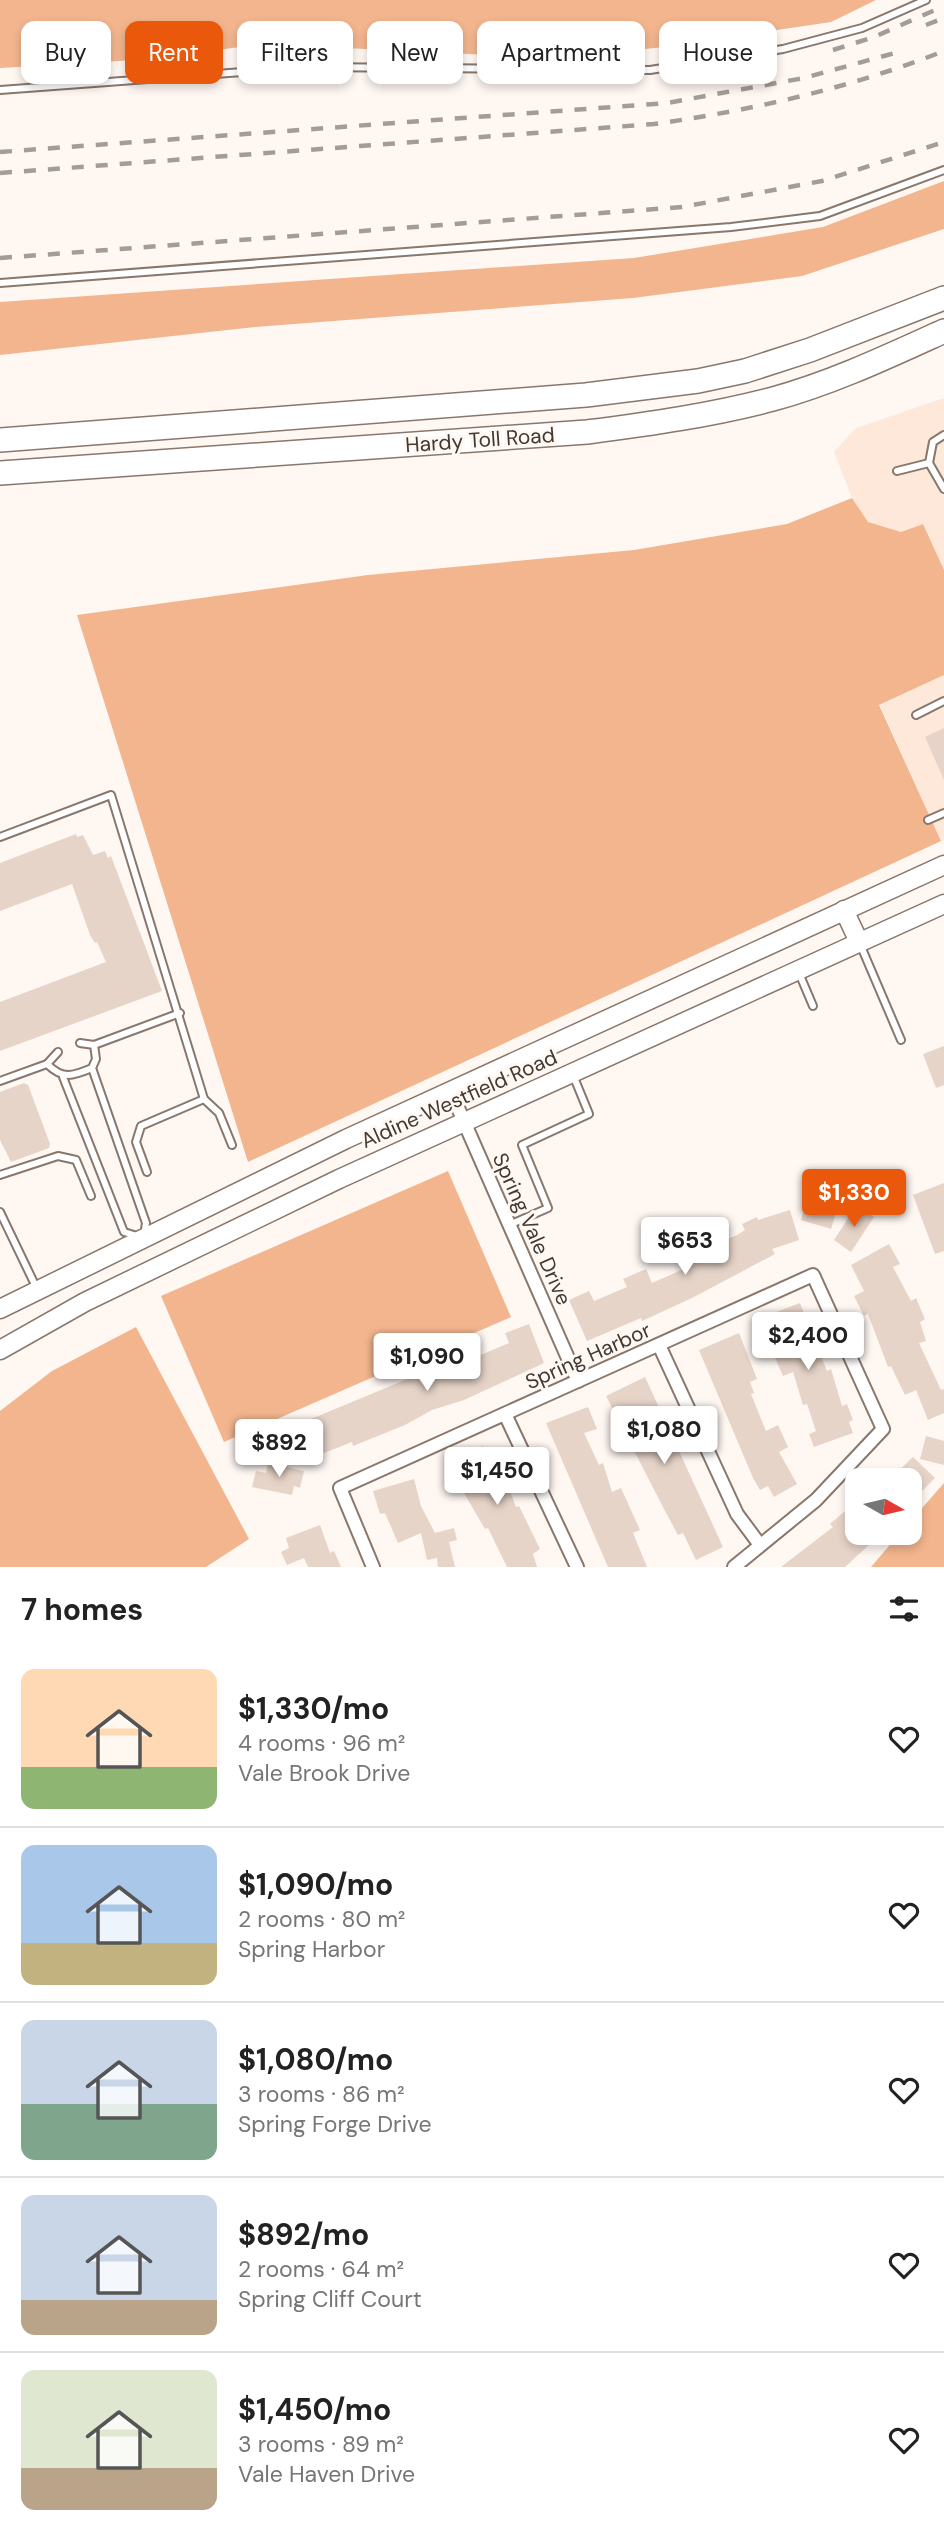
<!DOCTYPE html>
<html lang="en">
<head>
<meta charset="utf-8">
<style>
  body { margin:0; font-family:"DM Sans",sans-serif; background:#f6f6f6; color:#222; height:100vh; display:flex; flex-direction:column; font-size:26px; white-space:nowrap }
  * { box-sizing:border-box; margin:0 }
  p { font-size:23px; color:#767676 }
  .icon { flex:none; width:38px; height:38px; fill:none; stroke:currentColor; stroke-width:2; stroke-linecap:round; stroke-linejoin:round }
  .map { position:relative; height:1567px; overflow:hidden }
  .details { display:flex; flex-direction:column; background:#fff; flex:1 }
  .details>* { flex:none }
  .banner { position:absolute; left:21px; top:21px; width:903px; height:63px; display:flex; gap:14px }
  .needle { width:46px; rotate:98deg }
  .fabs { position:absolute; left:845px; top:1468px; display:grid; gap:14px }
  .fabs a { display:grid; place-items:center; width:77px; height:77px; border-radius:14px; background:#fff; box-shadow:0 4px 10px #0003; font-size:35px }
  .price { position:absolute; translate:-50% -60px; padding:0 16px; border-radius:7px; background:#fff; color:#222; font-size:23px; line-height:46px; filter:drop-shadow(0 2px 4px #0008) }
  .price::after { content:''; position:absolute; left:50%; top:42px; width:21px; height:16px; margin-left:-10px; background:inherit; clip-path:polygon(0 0,100% 0,50% 100%) }
  .price.current { background:#ea580c; color:#fff }
  ul { padding:0; list-style:none }
  li { display:flex; align-items:center; gap:21px; height:175px; padding:0 21px }
  li+li { border-top:2px solid #e0e0e0 }
  li span { display:grid; place-items:center; flex:none; width:196px; height:140px; border-radius:14px; color:#555 }
  li>.icon { margin-inline-start:auto }
  span .icon { width:84px; height:84px; fill:#fffc; stroke-width:1 }
  li b { font-size:30px }
  h2 { display:flex; justify-content:space-between; align-items:center; height:84px; padding:0 21px; font-size:30px }
  .pill { padding:0 24px; border-radius:14px; background:#fff; box-shadow:0 4px 10px #0003; font-size:24px; line-height:63px }
  .pill.current { background:#ea580c; color:#fff }
  .map>svg:first-child { display:block }
  .built { fill:#fde8da }
  .green { fill:#f2b58e }
  .building { fill:#e7d4c8 }
  .lines { fill:none; stroke-linecap:round; stroke-linejoin:round }
  .lane-casing { stroke:#88776c; stroke-width:10 }
  .street-casing { stroke:#88776c; stroke-width:16 }
  .secondary-casing { stroke:#88776c; stroke-width:21 }
  .highway-casing { stroke:#88776c; stroke-width:26 }
  .lane { stroke:#fff; stroke-width:6 }
  .street { stroke:#fff; stroke-width:12 }
  .secondary { stroke:#fff; stroke-width:18 }
  .highway { stroke:#fff; stroke-width:23 }
  .rail { stroke:#a49c97; stroke-width:4.5; stroke-dasharray:12 12; stroke-linecap:butt }
  .labels { text-anchor:middle; dominant-baseline:central; stroke-width:6; stroke-linejoin:round; paint-order:stroke }
  .street-label { font-size:21px; fill:#413934; stroke:#fff7f2 }
</style>
</head>
<body>
<div class="map">
<svg width="944" height="1567" viewBox="0 0 944 1567">
  <rect width="100%" height="100%" fill="#fff7f2"/>
  <g class="built">
    <path d="M 944,398 L 944,570 L 923,524 L 901,532 L 868,522 L 852,498 L 834,452 L 856,428 Z"/>
    <path d="M 944,675 L 944,840 L 941,841 L 880,705 Z"/>
  </g>
  <g class="green">
    <path d="M 0,0 L 876,0 L 831,22 L 655,48 L 549,58 L 262,44 L 152,59 L 0,68 Z"/>
    <path d="M 944,181 L 944,229 L 802,276 L 633,298 L 255,327 L 0,355 L 0,302 L 634,258 L 823,227 Z"/>
    <path d="M 852,498 L 868,522 L 901,532 L 923,524 L 944,570 L 944,675 L 879,705 L 941,841 L 248,1162 L 77,615 L 368,575 L 634,550 L 787,524 Z"/>
    <path d="M 448,1171 L 511,1317 L 224,1442 L 161,1296 Z"/>
    <path d="M 136,1327 L 249,1539 L 206,1567 L 0,1567 L 0,1411 L 52,1371 Z"/>
    <path d="M 944,1483 L 944,1567 L 871,1567 L 900,1533 L 910,1533 L 910,1522 Z"/>
  </g>
  <g class="building">
    <path d="M 944,728 L 944,780 L 925,737 Z"/>
    <path d="M 76,834 L 77,837 L 83,835 L 93,855 L 105,851 L 108,858 L 111,856 L 162,991 L 0,1051 L 0,1002 L 106,962 L 97,942 L 95,943 L 90,935 L 72,884 L 0,911 L 0,863 Z"/>
    <path d="M 944,1046 L 944,1085 L 936,1088 L 923,1054 Z"/>
    <path d="M 24,1083 L 28,1085 L 50,1144 L 49,1148 L 11,1162 L 0,1140 L 0,1092 Z"/>
    <path d="M 819,1179 L 844,1187 L 831,1229 L 801,1220 L 806,1204 L 811,1205 Z"/>
    <path d="M 944,1183 L 944,1251 L 935,1254 L 913,1195 Z"/>
    <path d="M 856,1206 L 874,1217 L 851,1252 L 834,1240 Z"/>
    <path d="M 790,1210 L 799,1240 L 772,1249 L 775,1254 L 692,1298 L 642,1321 L 641,1318 L 587,1341 L 569,1300 L 589,1291 L 594,1301 L 627,1287 L 623,1279 L 646,1269 L 652,1283 L 686,1268 L 682,1259 L 737,1235 L 745,1230 L 742,1224 L 757,1217 L 758,1220 Z"/>
    <path d="M 889,1244 L 900,1264 L 893,1267 L 911,1301 L 916,1298 L 925,1319 L 920,1322 L 926,1341 L 919,1343 L 941,1390 L 944,1389 L 944,1413 L 928,1420 L 916,1390 L 905,1395 L 891,1366 L 888,1367 L 868,1314 L 864,1316 L 854,1296 L 864,1291 L 851,1265 Z"/>
    <path d="M 800,1303 L 827,1371 L 831,1369 L 842,1406 L 847,1404 L 853,1420 L 849,1422 L 853,1433 L 814,1447 L 809,1434 L 816,1431 L 807,1404 L 803,1405 L 793,1372 L 783,1376 L 758,1319 Z"/>
    <path d="M 529,1324 L 544,1363 L 464,1400 L 432,1410 L 405,1425 L 353,1446 L 352,1442 L 324,1453 L 311,1419 L 417,1375 L 420,1382 L 454,1370 L 452,1367 L 509,1343 L 505,1333 Z"/>
    <path d="M 739,1333 L 757,1379 L 750,1382 L 754,1393 L 751,1394 L 766,1431 L 778,1425 L 788,1447 L 779,1452 L 797,1484 L 774,1497 L 768,1486 L 760,1490 L 753,1478 L 699,1350 Z"/>
    <path d="M 645,1377 L 723,1547 L 696,1560 L 683,1533 L 678,1535 L 664,1509 L 606,1396 Z"/>
    <path d="M 588,1407 L 597,1429 L 584,1433 L 599,1465 L 603,1463 L 612,1492 L 621,1488 L 640,1530 L 633,1533 L 647,1567 L 608,1567 L 546,1423 Z"/>
    <path d="M 926,1436 L 944,1441 L 944,1465 L 920,1459 Z"/>
    <path d="M 483,1446 L 487,1456 L 496,1452 L 516,1507 L 519,1506 L 540,1549 L 533,1554 L 537,1567 L 507,1567 L 488,1528 L 485,1529 L 464,1493 L 453,1459 Z"/>
    <path d="M 913,1457 L 935,1478 L 917,1496 L 910,1489 L 910,1480 L 889,1480 Z"/>
    <path d="M 268,1463 L 304,1471 L 300,1488 L 294,1486 L 292,1495 L 252,1487 L 256,1471 L 266,1473 Z"/>
    <path d="M 414,1479 L 421,1506 L 435,1533 L 454,1528 L 457,1540 L 449,1542 L 455,1567 L 438,1567 L 437,1558 L 427,1560 L 421,1533 L 398,1543 L 385,1513 L 380,1514 L 373,1491 Z"/>
    <path d="M 858,1500 L 858,1533 L 882,1533 L 845,1567 L 781,1567 L 833,1527 L 830,1524 Z"/>
    <path d="M 320,1525 L 330,1553 L 334,1551 L 341,1567 L 308,1567 L 304,1558 L 287,1565 L 281,1552 L 289,1548 L 286,1538 Z"/>
  </g>
  <g class="lines">
    <g class="lane-casing">
      <g id="lane">
        <path d="M 0,90 L 311,67 L 650,70 L 783,49 L 862,28 L 926,0"/>
        <path d="M 0,283 L 731,227 L 820,216 L 944,170"/>
        <path d="M 944,435 L 933,442 L 929,463 L 944,489"/>
        <path d="M 897,471 L 929,463"/>
        <path d="M 916,715 L 944,701"/>
        <path d="M 928,820 L 944,813"/>
        <path d="M 0,837 L 111,795 L 204,1099 L 219,1113 L 232,1145"/>
        <path d="M 860,944 L 901,1040"/>
        <path d="M 799,973 L 813,1006"/>
        <path d="M 94,1045 L 180,1013"/>
        <path d="M 58,1052 L 47,1064 C 63,1080 73,1076 92,1068 L 96,1059 L 94,1045 L 80,1043"/>
        <path d="M 92,1068 L 146,1223 L 144,1235"/>
        <path d="M 63,1077 L 124,1232 L 137,1236"/>
        <path d="M 0,1081 L 47,1064"/>
        <path d="M 147,1172 L 136,1142 L 141,1126 L 204,1099"/>
        <path d="M 0,1175 L 58,1156 L 76,1160 L 91,1196"/>
        <path d="M 0,1212 L 37,1289"/>
        <path d="M 509,1225 L 548,1208 L 522,1145 L 589,1114 L 573,1075"/>
      </g>
    </g>
    <g class="street-casing">
      <g id="street">
        <path d="M 451,1092 L 578,1381"/>
        <path d="M 659,1345 L 737,1514 L 760,1545"/>
        <path d="M 505,1414 L 577,1567"/>
        <path d="M 373,1567 L 340,1488 L 813,1275 L 883,1429 L 816,1500 L 734,1567"/>
      </g>
    </g>
    <g class="secondary-casing">
      <g id="secondary">
        <path d="M 844,910 L 859,942"/>
        <path d="M 0,1309 L 346,1139 L 944,865"/>
        <path d="M 0,1350 L 85,1302 L 339,1179 L 944,904"/>
      </g>
    </g>
    <g class="highway-casing">
      <g id="highway">
        <path d="M 0,440 L 586,395 L 698,381 L 745,371 L 810,350 L 944,298"/>
        <path d="M 0,473 L 587,432 C 650,424 712,415 773,399 C 832,383 889,356 944,331"/>
      </g>
    </g>
    <use href="#lane" class="lane"/>
    <use href="#street" class="street"/>
    <use href="#secondary" class="secondary"/>
    <use href="#highway" class="highway"/>
    <g class="rail">
      <path d="M 926,25 L 944,18"/>
      <path d="M 833,50 L 874,37 L 944,6"/>
      <path d="M 0,152 L 667,103 L 804,78 L 902,51"/>
      <path d="M 0,173 L 654,124 C 754,110 850,88 944,51"/>
      <path d="M 0,258 L 682,207 L 822,181 L 944,142"/>
    </g>
  </g>
  <g class="labels">
    <g class="street-label">
      <text transform="translate(480 440) rotate(-4)">Hardy Toll Road</text>
      <text transform="translate(459 1099) rotate(-24)">Aldine Westfield Road</text>
      <text transform="translate(532 1229) rotate(66)">Spring Vale Drive</text>
      <text transform="translate(588 1356) rotate(-24)">Spring Harbor</text>
    </g>
  </g>
</svg>
<div class="fabs">
<a><svg class="needle" viewBox="-14 -14 28 28"><path d="M0-13l5 13h-10z" fill="#e53935"/><path d="M0 13l5-13h-10z" fill="#767676"/></svg></a>
</div>
<b class="price current" style="left:854px;top:1229px">$1,330</b>
<b class="price" style="left:685px;top:1277px">$653</b>
<b class="price" style="left:808px;top:1372px">$2,400</b>
<b class="price" style="left:427px;top:1393px">$1,090</b>
<b class="price" style="left:664px;top:1466px">$1,080</b>
<b class="price" style="left:279px;top:1479px">$892</b>
<b class="price" style="left:497px;top:1507px">$1,450</b>
<div class="banner">
<a class="pill">Buy</a>
<a class="pill current">Rent</a>
<a class="pill">Filters</a>
<a class="pill">New</a>
<a class="pill">Apartment</a>
<a class="pill">House</a>
</div>
</div>
<section class="details">
<h2>7 homes<svg class="icon" aria-label="filters" viewBox="0 0 24 24"><path d="M4 7h16M4 17h16"/><circle cx="9" cy="7" r="2"/><circle cx="15" cy="17" r="2"/></svg></h2>
<ul>
<li><span style="background:linear-gradient(#ffd9b3 70%,#8fb573 0)"><svg class="icon" aria-label="home" viewBox="0 0 24 24"><path d="M3 11l9-7 9 7M6 9v11h12V9"/></svg></span><div><b>$1,330/mo</b><p>4 rooms · 96 m²</p><p>Vale Brook Drive</p></div><svg class="icon" aria-label="heart" viewBox="0 0 24 24"><path d="M12 20l-8-8c-3-5 5-10 8-4 3-6 11-1 8 4z"/></svg></li>
<li><span style="background:linear-gradient(#a9c7e8 70%,#c2b280 0)"><svg class="icon" aria-label="home" viewBox="0 0 24 24"><path d="M3 11l9-7 9 7M6 9v11h12V9"/></svg></span><div><b>$1,090/mo</b><p>2 rooms · 80 m²</p><p>Spring Harbor</p></div><svg class="icon" aria-label="heart" viewBox="0 0 24 24"><path d="M12 20l-8-8c-3-5 5-10 8-4 3-6 11-1 8 4z"/></svg></li>
<li><span style="background:linear-gradient(#c9d6e8 60%,#7fa58c 0)"><svg class="icon" aria-label="home" viewBox="0 0 24 24"><path d="M3 11l9-7 9 7M6 9v11h12V9"/></svg></span><div><b>$1,080/mo</b><p>3 rooms · 86 m²</p><p>Spring Forge Drive</p></div><svg class="icon" aria-label="heart" viewBox="0 0 24 24"><path d="M12 20l-8-8c-3-5 5-10 8-4 3-6 11-1 8 4z"/></svg></li>
<li><span style="background:linear-gradient(#c9d6e8 75%,#b9a48a 0)"><svg class="icon" aria-label="home" viewBox="0 0 24 24"><path d="M3 11l9-7 9 7M6 9v11h12V9"/></svg></span><div><b>$892/mo</b><p>2 rooms · 64 m²</p><p>Spring Cliff Court</p></div><svg class="icon" aria-label="heart" viewBox="0 0 24 24"><path d="M12 20l-8-8c-3-5 5-10 8-4 3-6 11-1 8 4z"/></svg></li>
<li><span style="background:linear-gradient(#dfe7d0 70%,#b9a48a 0)"><svg class="icon" aria-label="home" viewBox="0 0 24 24"><path d="M3 11l9-7 9 7M6 9v11h12V9"/></svg></span><div><b>$1,450/mo</b><p>3 rooms · 89 m²</p><p>Vale Haven Drive</p></div><svg class="icon" aria-label="heart" viewBox="0 0 24 24"><path d="M12 20l-8-8c-3-5 5-10 8-4 3-6 11-1 8 4z"/></svg></li>
</ul>
</section>
</body>
</html>
